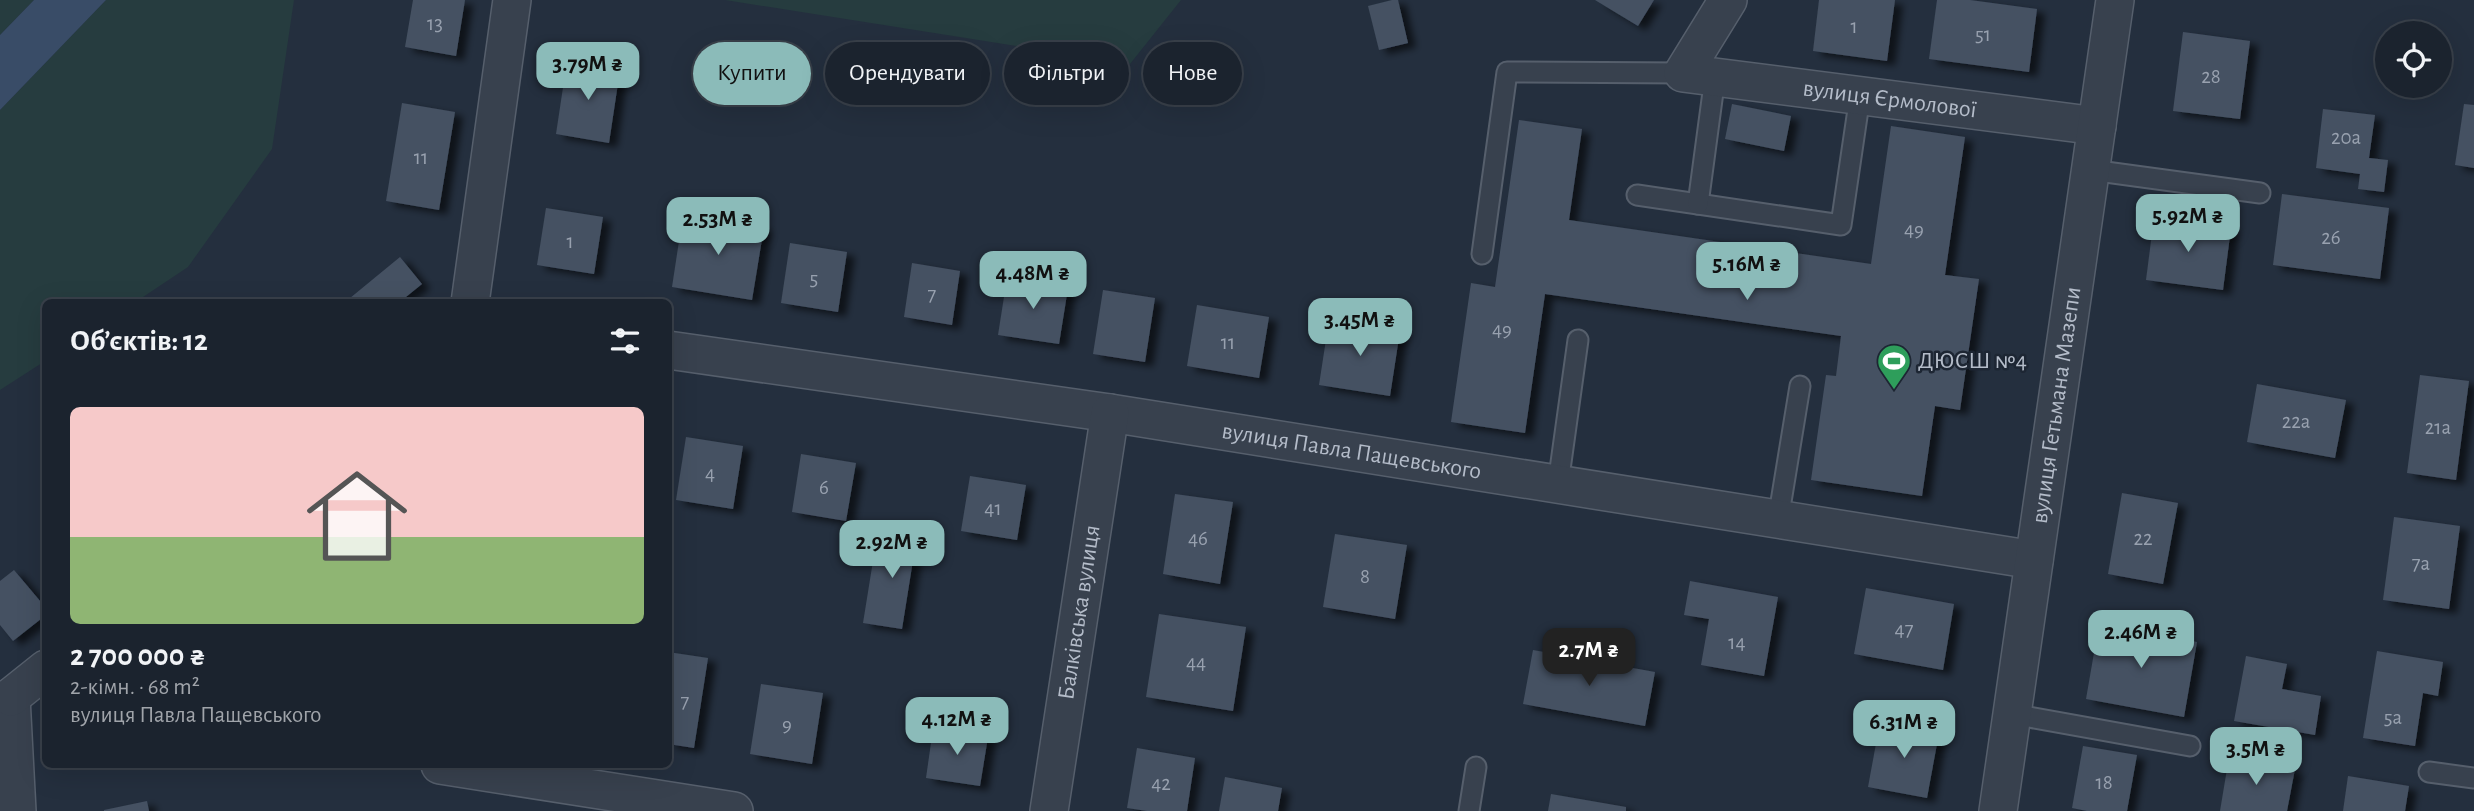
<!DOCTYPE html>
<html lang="uk">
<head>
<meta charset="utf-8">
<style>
  body { margin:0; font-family:"Alegreya Sans",sans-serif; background:#242b36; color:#f1f3f6; height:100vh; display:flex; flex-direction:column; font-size:26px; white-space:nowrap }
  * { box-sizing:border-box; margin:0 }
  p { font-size:23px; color:#a0a4aa }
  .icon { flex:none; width:38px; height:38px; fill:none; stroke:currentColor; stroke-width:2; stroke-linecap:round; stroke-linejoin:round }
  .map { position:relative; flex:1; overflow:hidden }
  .side { position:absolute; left:42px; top:299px; width:630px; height:469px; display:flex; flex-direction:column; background:#1b232e; border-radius:10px; box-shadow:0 7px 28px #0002,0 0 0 2px #39404a }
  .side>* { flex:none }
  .guide { position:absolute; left:693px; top:42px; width:665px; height:63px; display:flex; gap:14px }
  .buttons { position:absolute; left:2375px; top:21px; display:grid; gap:14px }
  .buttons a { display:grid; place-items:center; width:77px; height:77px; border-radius:50%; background:#1b232e; box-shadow:0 7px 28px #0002,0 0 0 2px #39404a; font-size:35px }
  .price { position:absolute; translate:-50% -60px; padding:0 16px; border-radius:14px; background:#8bbbb9; color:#111; font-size:23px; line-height:46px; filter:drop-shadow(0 2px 4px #0008) }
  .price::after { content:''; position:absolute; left:50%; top:42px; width:21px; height:16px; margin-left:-10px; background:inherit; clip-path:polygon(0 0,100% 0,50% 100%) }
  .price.on { background:#222; color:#fff }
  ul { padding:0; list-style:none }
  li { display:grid; align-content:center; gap:14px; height:371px; padding:0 28px }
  li span { display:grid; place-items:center; height:217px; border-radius:10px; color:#555 }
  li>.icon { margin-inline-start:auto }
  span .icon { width:126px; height:126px; fill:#fffc; stroke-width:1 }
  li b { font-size:30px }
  h2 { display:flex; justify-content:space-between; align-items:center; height:84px; padding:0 28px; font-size:30px }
  .chip { padding:0 24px; border-radius:32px; background:#1b232e; box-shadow:0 7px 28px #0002,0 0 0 2px #39404a; font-size:24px; line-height:63px }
  .chip.on { background:#8bbbb9; color:#111 }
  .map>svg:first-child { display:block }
  .green { fill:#263c3f }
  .water { fill:#394c67 }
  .building { fill:#455162; filter:url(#shadow) }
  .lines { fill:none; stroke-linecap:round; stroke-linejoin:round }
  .service-casing { stroke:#565f6c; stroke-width:23 }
  .minor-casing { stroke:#565f6c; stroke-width:40 }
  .service { stroke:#38414e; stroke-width:19 }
  .minor { stroke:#38414e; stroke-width:37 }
  .labels { text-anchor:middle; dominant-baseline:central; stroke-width:5; stroke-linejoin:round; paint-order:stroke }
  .number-label { font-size:21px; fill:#98a1af }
  .street-label { font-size:24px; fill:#b4bcc9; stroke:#1d2633 }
  .poi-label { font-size:24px; fill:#b4bcc9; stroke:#1d2633; text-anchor:start }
</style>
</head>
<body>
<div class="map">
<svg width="2474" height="811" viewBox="0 0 2474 811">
  <defs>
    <filter id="shadow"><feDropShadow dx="8" dy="4.5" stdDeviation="3.5" flood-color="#0009"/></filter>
  </defs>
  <rect width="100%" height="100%" fill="#242f3e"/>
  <g class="green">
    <path d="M 0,0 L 34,0 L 0,35 Z"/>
    <path d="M 106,0 L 294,0 L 272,149 L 188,267 L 134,303 L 46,303 L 45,361 L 0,390 L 0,110 Z"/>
    <path d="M 725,0 L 1181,0 L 1130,64 Z"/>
  </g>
  <path class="water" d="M 34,0 L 106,0 L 0,110 L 0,35 Z"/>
  <g class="building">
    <path d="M 413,0 L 465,0 L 456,56 L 405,47 Z"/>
    <path d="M 1392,0 L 1398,0 L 1408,43 L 1379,50 L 1368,6 Z"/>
    <path d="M 1595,0 L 1654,0 L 1638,26 Z"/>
    <path d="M 1819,0 L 1895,0 L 1887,61 L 1813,51 Z"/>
    <path d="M 1937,0 L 1970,0 L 2037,9 L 2029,72 L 1929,59 Z"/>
    <path d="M 2183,32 L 2250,41 L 2240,119 L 2173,111 Z"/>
    <path d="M 567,61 L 620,70 L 609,143 L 556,134 Z"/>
    <path d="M 402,103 L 455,112 L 439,210 L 386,201 Z"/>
    <path d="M 1732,104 L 1791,116 L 1784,151 L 1725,139 Z"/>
    <path d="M 2464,104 L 2474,105 L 2474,168 L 2455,165 Z"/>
    <path d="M 2323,109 L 2375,115 L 2369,158 L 2388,160 L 2384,192 L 2358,189 L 2360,174 L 2316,168 Z"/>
    <path d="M 1519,120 L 1582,129 L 1569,220 L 1871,264 L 1891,126 L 1965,137 L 1945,275 L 1979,279 L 1960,410 L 1935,406 L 1922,496 L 1811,480 L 1826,375 L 1836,376 L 1841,336 L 1545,294 L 1525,433 L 1451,422 L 1471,283 L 1495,287 Z"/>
    <path d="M 2282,194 L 2389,208 L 2380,279 L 2273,265 Z"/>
    <path d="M 546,208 L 603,217 L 594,274 L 537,265 Z"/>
    <path d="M 683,215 L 764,227 L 752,300 L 672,287 Z"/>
    <path d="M 2154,218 L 2231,228 L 2223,290 L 2146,280 Z"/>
    <path d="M 790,243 L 847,252 L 838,312 L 781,303 Z"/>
    <path d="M 400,257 L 422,284 L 401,301 L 402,303 L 344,303 Z"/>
    <path d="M 912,263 L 960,271 L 952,325 L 904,317 Z"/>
    <path d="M 1007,278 L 1068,288 L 1059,344 L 998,335 Z"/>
    <path d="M 1103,290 L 1155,298 L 1145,362 L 1093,354 Z"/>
    <path d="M 1197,305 L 1269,317 L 1259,378 L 1187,366 Z"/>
    <path d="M 1329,320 L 1400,331 L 1390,396 L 1319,385 Z"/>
    <path d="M 2420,375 L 2469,381 L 2456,480 L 2407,473 Z"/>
    <path d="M 2257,384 L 2346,400 L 2335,458 L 2247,442 Z"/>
    <path d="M 686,437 L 743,446 L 733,509 L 676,500 Z"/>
    <path d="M 801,454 L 856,463 L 846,521 L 792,512 Z"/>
    <path d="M 970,476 L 1026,485 L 1017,540 L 961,531 Z"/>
    <path d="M 2122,493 L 2178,503 L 2163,584 L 2108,574 Z"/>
    <path d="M 1175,494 L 1233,502 L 1220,584 L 1163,574 Z"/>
    <path d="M 2394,517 L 2460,526 L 2449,609 L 2383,600 Z"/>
    <path d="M 891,525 L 918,529 L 902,629 L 863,623 L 873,561 L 885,563 Z"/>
    <path d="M 1335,534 L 1407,545 L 1395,619 L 1323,607 Z"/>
    <path d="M 14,570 L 46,608 L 46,615 L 13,641 L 0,625 L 0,581 Z"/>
    <path d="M 1690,581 L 1778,597 L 1764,676 L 1701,665 L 1709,619 L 1684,615 Z"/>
    <path d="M 1866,588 L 1954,604 L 1943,670 L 1854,654 Z"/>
    <path d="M 1159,614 L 1246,627 L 1233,711 L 1146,697 Z"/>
    <path d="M 2099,624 L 2197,642 L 2184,717 L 2086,699 Z"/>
    <path d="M 1533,650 L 1655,672 L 1645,726 L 1523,704 Z"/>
    <path d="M 2377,651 L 2443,662 L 2438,696 L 2423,693 L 2415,746 L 2363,738 Z"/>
    <path d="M 668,652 L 708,658 L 694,748 L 668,744 Z"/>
    <path d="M 2246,656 L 2287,664 L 2282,689 L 2321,696 L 2315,735 L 2234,721 Z"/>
    <path d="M 761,684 L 823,693 L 812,764 L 750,754 Z"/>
    <path d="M 1880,722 L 1939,733 L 1927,798 L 1868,787 Z"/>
    <path d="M 933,729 L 988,737 L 980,786 L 926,778 Z"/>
    <path d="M 2083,746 L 2137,755 L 2127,811 L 2087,811 L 2072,808 Z"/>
    <path d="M 1137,748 L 1195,758 L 1187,811 L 1147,811 L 1127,808 Z"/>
    <path d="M 2229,757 L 2295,769 L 2287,811 L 2220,811 Z"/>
    <path d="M 2348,776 L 2409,786 L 2405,811 L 2343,811 Z"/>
    <path d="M 1225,777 L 1282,788 L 1278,811 L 1219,811 Z"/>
    <path d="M 1551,794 L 1626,807 L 1626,811 L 1548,811 Z"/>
    <path d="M 147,801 L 149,811 L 104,811 L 104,810 Z"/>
  </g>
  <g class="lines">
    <g class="service-casing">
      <g id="service">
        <path d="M 2091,170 L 2260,193"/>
        <path d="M 1637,195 L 1841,225 L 1860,96"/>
        <path d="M 1698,204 L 1715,77"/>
        <path d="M 1482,254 L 1507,72 L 1683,73"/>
        <path d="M 1558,484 L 1578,340"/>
        <path d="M 1778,520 L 1800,386"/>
        <path d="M 2012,714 L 2190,746"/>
        <path d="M 2429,772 L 2474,778"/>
        <path d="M 1469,811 L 1476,767"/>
      </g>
    </g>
    <g class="minor-casing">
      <g id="minor">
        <path id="s1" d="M 1728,0 L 1683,73 L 2097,126"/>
        <path d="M 470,303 L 512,0"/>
        <path id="s2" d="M 668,350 L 1110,413 L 2034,560"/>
        <path d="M 11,697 L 17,811"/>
        <path d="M 11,697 L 46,669"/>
        <path d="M 440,765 L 734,811"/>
        <path id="s3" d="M 1049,811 L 1110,413"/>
        <path id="s4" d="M 1998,811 L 2115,0"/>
      </g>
    </g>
    <use href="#service" class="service"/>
    <use href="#minor" class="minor"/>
  </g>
  <defs>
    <g id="stadium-pin" transform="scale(1.75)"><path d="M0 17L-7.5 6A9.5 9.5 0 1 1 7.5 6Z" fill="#2e9e5b" stroke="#1d2633"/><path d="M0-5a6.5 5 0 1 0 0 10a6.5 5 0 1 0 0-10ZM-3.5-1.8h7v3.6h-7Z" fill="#fff"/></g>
  </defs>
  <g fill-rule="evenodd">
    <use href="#stadium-pin" x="1894" y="361"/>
  </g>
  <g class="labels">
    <g class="number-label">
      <text x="435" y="23">13</text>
      <text x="1854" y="26">1</text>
      <text x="1983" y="34">51</text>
      <text x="2211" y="76">28</text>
      <text x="2346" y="137">20а</text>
      <text x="421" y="157">11</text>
      <text x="1914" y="229">49</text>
      <text x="2331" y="237">26</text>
      <text x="570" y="241">1</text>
      <text x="814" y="278">5</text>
      <text x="932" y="294">7</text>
      <text x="1502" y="329">49</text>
      <text x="1228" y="342">11</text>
      <text x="2296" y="421">22а</text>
      <text x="2438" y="427">21а</text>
      <text x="710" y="473">4</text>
      <text x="824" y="487">6</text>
      <text x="993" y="508">41</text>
      <text x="1198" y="538">46</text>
      <text x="2143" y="538">22</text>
      <text x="2421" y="563">7а</text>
      <text x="1365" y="576">8</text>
      <text x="1904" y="629">47</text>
      <text x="1737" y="642">14</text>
      <text x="1196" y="662">44</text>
      <text x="685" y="701">7</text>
      <text x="2393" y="717">5а</text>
      <text x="787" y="724">9</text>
      <text x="2104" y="782">18</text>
      <text x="1161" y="783">42</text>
    </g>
    <g class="street-label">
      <text stroke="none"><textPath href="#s1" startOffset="294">вулиця Єрмолової</textPath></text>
      <text stroke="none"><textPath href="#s4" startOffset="410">вулиця Гетьмана Мазепи</textPath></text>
      <text stroke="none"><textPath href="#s2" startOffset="691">вулиця Павла Пащевського</textPath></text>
      <text stroke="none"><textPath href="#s3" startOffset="201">Балківська вулиця</textPath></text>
    </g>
    <g class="poi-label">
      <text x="1918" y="361">ДЮСШ №4</text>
    </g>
  </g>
</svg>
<div class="buttons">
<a><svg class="icon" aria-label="locate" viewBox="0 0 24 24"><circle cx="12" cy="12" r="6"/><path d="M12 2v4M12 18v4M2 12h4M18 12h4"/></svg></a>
</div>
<b class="price" style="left:588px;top:102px">3.79M ₴</b>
<b class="price" style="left:2188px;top:254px">5.92M ₴</b>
<b class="price" style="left:718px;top:257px">2.53M ₴</b>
<b class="price" style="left:1747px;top:302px">5.16M ₴</b>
<b class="price" style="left:1033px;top:311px">4.48M ₴</b>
<b class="price" style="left:1360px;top:358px">3.45M ₴</b>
<b class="price" style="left:892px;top:580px">2.92M ₴</b>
<b class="price" style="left:2141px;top:670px">2.46M ₴</b>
<b class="price on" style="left:1589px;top:688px">2.7M ₴</b>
<b class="price" style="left:957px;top:757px">4.12M ₴</b>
<b class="price" style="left:1904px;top:760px">6.31M ₴</b>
<b class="price" style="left:2256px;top:787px">3.5M ₴</b>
<div class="guide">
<a class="chip on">Купити</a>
<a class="chip">Орендувати</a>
<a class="chip">Фільтри</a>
<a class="chip">Нове</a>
</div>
<section class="side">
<h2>Об’єктів: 12<svg class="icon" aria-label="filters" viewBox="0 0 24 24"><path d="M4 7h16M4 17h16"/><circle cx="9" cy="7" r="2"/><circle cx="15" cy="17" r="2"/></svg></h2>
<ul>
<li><span style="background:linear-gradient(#f6c9c9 60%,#8fb573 0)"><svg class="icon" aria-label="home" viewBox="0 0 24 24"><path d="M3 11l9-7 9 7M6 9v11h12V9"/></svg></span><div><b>2 700 000 ₴</b><p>2-кімн. · 68 m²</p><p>вулиця Павла Пащевського</p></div></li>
</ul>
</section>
</div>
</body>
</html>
